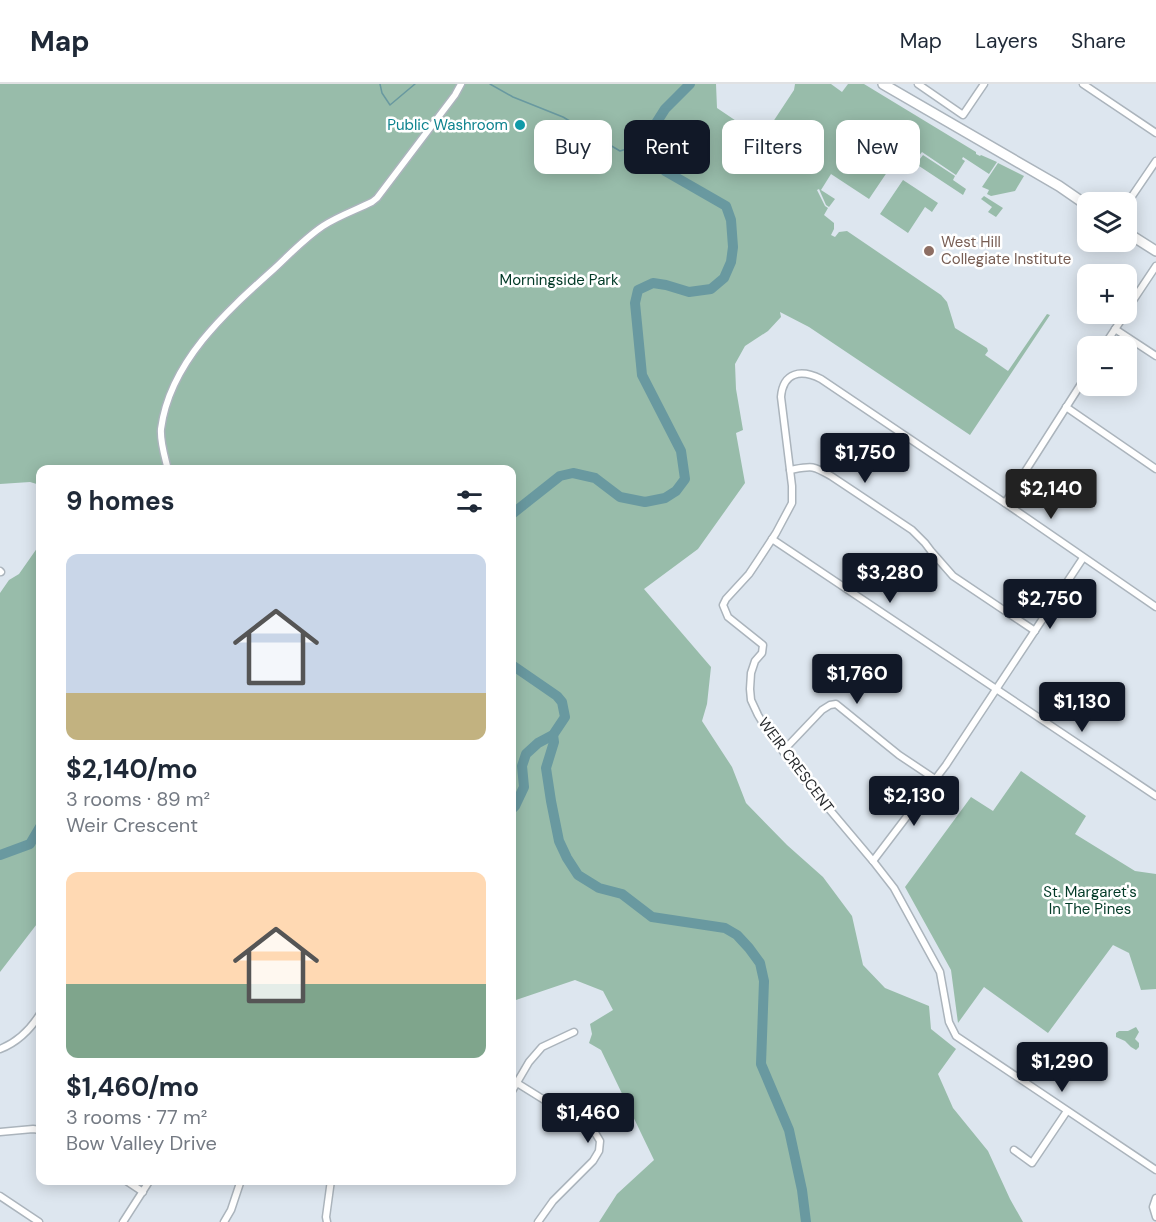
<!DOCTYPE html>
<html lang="en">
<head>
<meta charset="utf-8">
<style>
  body { margin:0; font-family:"DM Sans",sans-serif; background:#f2f2f3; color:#1f2937; height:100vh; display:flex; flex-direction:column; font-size:22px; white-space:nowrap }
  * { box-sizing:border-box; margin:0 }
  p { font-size:20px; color:#747a83 }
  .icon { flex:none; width:33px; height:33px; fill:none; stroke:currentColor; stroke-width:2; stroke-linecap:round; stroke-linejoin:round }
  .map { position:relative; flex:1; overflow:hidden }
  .side { position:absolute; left:36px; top:381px; width:480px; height:720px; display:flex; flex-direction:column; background:#fff; border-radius:12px; box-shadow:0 3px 15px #0003 }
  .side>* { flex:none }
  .banner { position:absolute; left:534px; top:36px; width:531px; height:54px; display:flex; gap:12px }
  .tools { position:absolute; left:1077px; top:108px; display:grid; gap:12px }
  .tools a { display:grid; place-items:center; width:60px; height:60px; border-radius:12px; background:#fff; box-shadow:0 3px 15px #0003; font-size:30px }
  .price { position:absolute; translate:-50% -51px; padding:0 14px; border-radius:6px; background:#111827; color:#fff; font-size:20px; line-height:39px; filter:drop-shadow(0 2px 3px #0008) }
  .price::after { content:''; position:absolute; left:50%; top:36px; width:18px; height:14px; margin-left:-9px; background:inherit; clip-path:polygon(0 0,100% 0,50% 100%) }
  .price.on { background:#222; color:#fff }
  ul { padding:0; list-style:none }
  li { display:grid; align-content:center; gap:12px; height:318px; padding:0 30px }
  li span { display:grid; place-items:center; height:186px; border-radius:12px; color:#555 }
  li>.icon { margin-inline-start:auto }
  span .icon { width:108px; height:108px; fill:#fffc; stroke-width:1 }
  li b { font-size:26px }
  h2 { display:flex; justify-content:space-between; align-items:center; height:72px; padding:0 30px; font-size:26px }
  .chip { padding:0 21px; border-radius:12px; background:#fff; box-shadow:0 3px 15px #0003; font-size:21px; line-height:54px }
  .chip.on { background:#111827; color:#fff }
  header { display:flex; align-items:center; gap:36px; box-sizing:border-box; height:84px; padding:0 30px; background:#fff; border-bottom:2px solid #e0e1e3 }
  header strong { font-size:28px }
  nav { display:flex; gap:33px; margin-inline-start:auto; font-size:21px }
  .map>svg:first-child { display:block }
  .green { fill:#98bcaa }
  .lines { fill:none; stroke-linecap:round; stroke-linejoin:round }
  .stream { stroke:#6999a0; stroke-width:1.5 }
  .river { stroke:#6999a0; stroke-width:10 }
  .minor-casing { stroke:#abb4bc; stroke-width:9 }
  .secondary-casing { stroke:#abb4bc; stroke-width:12 }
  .minor { stroke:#fff; stroke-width:6 }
  .secondary { stroke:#fff; stroke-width:9 }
  .culture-dot { fill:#0f9aa8; stroke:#fff; stroke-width:2 }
  .education-dot { fill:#8d6e63; stroke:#fff; stroke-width:2 }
  .labels { text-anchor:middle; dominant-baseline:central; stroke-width:5; stroke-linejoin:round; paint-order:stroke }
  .culture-label { font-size:15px; fill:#0d838f; stroke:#fff; text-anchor:end }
  .education-label { font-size:15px; fill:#785e54; stroke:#fff; text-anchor:start }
  .park-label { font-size:15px; fill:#013926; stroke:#fff }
  .street-label { font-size:15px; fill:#292c2f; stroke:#fff }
</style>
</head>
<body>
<header>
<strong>Map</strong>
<nav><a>Map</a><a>Layers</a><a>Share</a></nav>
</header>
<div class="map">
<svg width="1156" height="1138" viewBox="0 0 1156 1138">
  <rect width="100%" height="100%" fill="#dde6ef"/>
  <g class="green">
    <path d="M 0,0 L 716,0 L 717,24 L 757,51 L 762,43 L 761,56 L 794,6 L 795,0 L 831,0 L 842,8 L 848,0 L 864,0 L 976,68 L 976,70 L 980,72 L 981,71 L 997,78 L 989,90 L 963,73 L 962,75 L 965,77 L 956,91 L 922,68 L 914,78 L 900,69 L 869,115 L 831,90 L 821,106 L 835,115 L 829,123 L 826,121 L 819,105 L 817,106 L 825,122 L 828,124 L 824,131 L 834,139 L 834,145 L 831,151 L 835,153 L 839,148 L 847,147 L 941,211 L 947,218 L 955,244 L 987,264 L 988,267 L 985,271 L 1008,287 L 1047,230 L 1050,231 L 970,351 L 809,243 L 780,228 L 781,233 L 768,247 L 745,262 L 735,280 L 736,305 L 743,346 L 736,349 L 745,399 L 698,465 L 644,505 L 711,583 L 707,620 L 702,637 L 732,683 L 746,719 L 787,761 L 823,793 L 852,832 L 863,881 L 885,904 L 929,922 L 931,945 L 956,965 L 938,990 L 953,1024 L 988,1067 L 1010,1115 L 1023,1138 L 599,1138 L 617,1110 L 654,1076 L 601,966 L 589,959 L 592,950 L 590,940 L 613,926 L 603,907 L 575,896 L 513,917 L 512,920 L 512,386 L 40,386 L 40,401 L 30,398 L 0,400 Z"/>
    <path d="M 923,71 L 955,92 L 953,96 L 966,105 L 963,111 L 916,80 Z"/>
    <path d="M 998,79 L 1024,92 L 1015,107 L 991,112 L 987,110 L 989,106 L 982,103 Z"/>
    <path d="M 903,96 L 938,119 L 932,128 L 925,123 L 908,149 L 880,130 Z"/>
    <path d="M 984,112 L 1003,124 L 996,133 L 988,128 L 992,123 L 981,115 Z"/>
    <path d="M 40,460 L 40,836 L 0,888 L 0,509 L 9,496 L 19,490 Z"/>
    <path d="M 1021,687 L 1086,732 L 1075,750 L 1135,787 L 1156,790 L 1156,905 L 1141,906 L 1129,869 L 1113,861 L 1048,949 L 984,903 L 958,939 L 951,886 L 905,803 L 971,713 L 993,727 Z"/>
    <path d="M 1136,943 L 1139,948 L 1135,955 L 1139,959 L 1139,963 L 1136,966 L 1131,963 L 1125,957 L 1116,953 L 1116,949 L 1119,947 L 1128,947 Z"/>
  </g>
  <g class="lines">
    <g class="stream">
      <path d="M 380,0 L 382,9 L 390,21 L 415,0"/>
      <path d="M 490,0 L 513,13 L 563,33 L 620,67 L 650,58"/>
    </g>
    <g class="river">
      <path d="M 512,430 L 560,392 L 573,389 L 595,394 L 620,413 L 645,418 L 665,414 L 676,407 L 685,395 L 681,367 L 642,291 L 635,219 L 638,206 L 653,199 L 666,201 L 689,208 L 711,205 L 724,194 L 731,178 L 733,163 L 731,136 L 726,122 L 665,87 L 651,67 L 650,58 L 653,44 L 665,25 L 690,0"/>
      <path d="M 512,581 L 557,612 L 562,618 L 565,633 L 553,651 L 538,659 L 526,670 L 522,682 L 524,703 L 515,722 L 512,725"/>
      <path d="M 553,651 L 554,658 L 546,684 L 551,717 L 559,757 L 567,774 L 578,791 L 599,804 L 622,810 L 652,833 L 725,844 L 737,851 L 749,864 L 760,879 L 764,897 L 761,980 L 789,1046 L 802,1106 L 806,1138"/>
      <path d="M 0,771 L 30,760 L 40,743"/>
    </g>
    <g class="minor-casing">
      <g id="minor">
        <path d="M 918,0 L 963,31 L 984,0"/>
        <path d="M 1083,0 L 1156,49"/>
        <path d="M 1126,121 L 1156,77"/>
        <path d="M 1126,227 L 1156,182"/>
        <path d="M 1115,245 L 1156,272"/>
        <path d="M 1104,262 L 1125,230"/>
        <path d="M 1066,323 L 1156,385"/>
        <path d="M 168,386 C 165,373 160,358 161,345 C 170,277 227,227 275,184 C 290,170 305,154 323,142 C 338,132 356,126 372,118 L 377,114 L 455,11 L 461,0"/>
        <path d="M 790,386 C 812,382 812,381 831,392 L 912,446 L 925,459 L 931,467 L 953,492 L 1035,547"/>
        <path d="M 1005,419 L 1088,289"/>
        <path d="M 772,455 L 1156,712"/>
        <path d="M 0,487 L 1,488"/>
        <path d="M 1156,523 L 1005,419 L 821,295 C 801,285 783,288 781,313 L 792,402 L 792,419 L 776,449 L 759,475 L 749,490 L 726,515 L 723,521 L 728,533 L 763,561 L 762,569 L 755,577 L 751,589 L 750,605 L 751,616 L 758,631 L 767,646 L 803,694 L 873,777 L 894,804 L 940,888 L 949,938 L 956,952 L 1156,1086"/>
        <path d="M 783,667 L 822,626 L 830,621 L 836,620 L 899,671 L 935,695"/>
        <path d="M 873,777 L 946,681 L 1083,474"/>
        <path d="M 0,965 C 18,958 30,946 40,930"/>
        <path d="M 517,999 L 594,1047 L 600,1057 L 599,1067 L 593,1077 L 553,1117 L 538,1138"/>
        <path d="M 512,1007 L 529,978 L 542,963 L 574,948"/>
        <path d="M 0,1048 L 33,1045 L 40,1046"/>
        <path d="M 1014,1066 L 1032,1079 L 1067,1027"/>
        <path d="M 125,1096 L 143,1108"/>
        <path d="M 0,1112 L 39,1138"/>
        <path d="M 1156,1114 L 1153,1123 L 1156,1133"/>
        <path d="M 123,1138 L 150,1096"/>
        <path d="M 224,1138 L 231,1126 L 241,1096"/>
        <path d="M 327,1138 L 326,1133 L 331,1096"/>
      </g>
    </g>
    <g class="secondary-casing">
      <g id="secondary">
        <path d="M 883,0 L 1059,102 L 1088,122"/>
        <path d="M 1126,148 L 1156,167"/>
      </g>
    </g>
    <use href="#minor" class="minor"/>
    <use href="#secondary" class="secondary"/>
  </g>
  <circle class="culture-dot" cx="520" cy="41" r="6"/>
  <circle class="education-dot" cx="929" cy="167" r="6"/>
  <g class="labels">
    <g class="culture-label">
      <text x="508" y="41">Public Washroom</text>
    </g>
    <g class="education-label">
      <text x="941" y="158">West Hill<tspan x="941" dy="17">Collegiate Institute</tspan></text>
    </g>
    <g class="park-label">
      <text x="559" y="196">Morningside Park</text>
      <text x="1090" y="808">St. Margaret's<tspan x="1090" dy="17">In The Pines</tspan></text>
    </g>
    <g class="street-label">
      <text transform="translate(796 681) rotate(53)">WEIR CRESCENT</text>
    </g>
  </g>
</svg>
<div class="tools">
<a><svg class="icon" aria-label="layers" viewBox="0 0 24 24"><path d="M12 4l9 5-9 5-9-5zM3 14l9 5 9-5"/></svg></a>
<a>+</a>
<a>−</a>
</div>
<b class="price" style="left:865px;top:400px">$1,750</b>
<b class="price on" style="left:1051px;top:436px">$2,140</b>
<b class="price" style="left:890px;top:520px">$3,280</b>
<b class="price" style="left:1050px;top:546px">$2,750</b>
<b class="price" style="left:857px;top:621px">$1,760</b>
<b class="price" style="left:1082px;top:649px">$1,130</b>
<b class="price" style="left:914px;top:743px">$2,130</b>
<b class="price" style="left:1062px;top:1009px">$1,290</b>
<b class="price" style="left:588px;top:1060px">$1,460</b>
<div class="banner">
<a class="chip">Buy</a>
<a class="chip on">Rent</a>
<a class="chip">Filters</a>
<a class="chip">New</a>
</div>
<section class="side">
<h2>9 homes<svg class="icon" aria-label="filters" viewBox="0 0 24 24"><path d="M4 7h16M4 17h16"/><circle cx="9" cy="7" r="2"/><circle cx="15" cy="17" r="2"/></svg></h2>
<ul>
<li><span style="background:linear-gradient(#c9d6e8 75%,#c2b280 0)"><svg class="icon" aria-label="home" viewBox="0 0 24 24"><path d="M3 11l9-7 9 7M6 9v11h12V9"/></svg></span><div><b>$2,140/mo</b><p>3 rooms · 89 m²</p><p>Weir Crescent</p></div></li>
<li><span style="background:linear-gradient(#ffd9b3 60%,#7fa58c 0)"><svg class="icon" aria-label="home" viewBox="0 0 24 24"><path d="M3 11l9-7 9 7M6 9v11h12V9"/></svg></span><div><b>$1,460/mo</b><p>3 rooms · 77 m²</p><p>Bow Valley Drive</p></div></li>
</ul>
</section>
</div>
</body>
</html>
